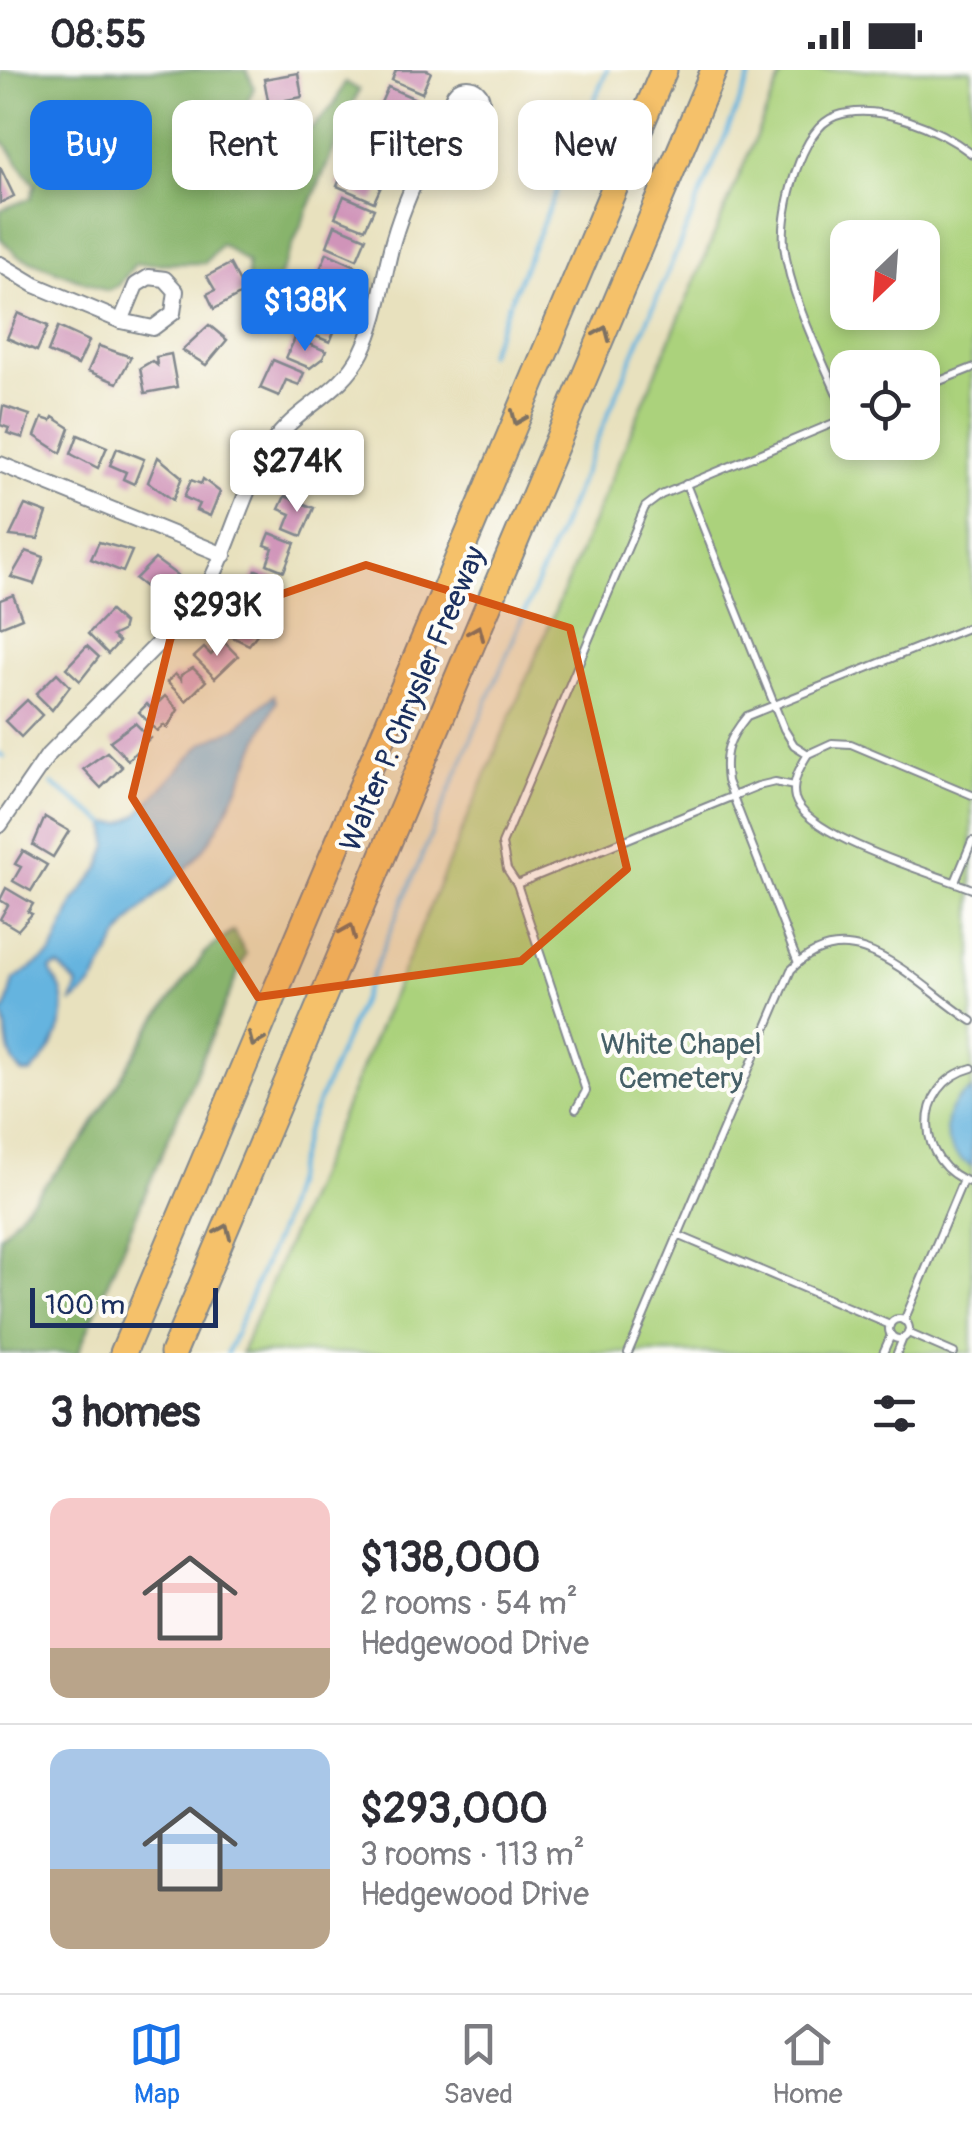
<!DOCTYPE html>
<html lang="en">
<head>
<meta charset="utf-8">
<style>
  body { margin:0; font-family:Pangolin,sans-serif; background:#f7f7f7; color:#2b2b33; height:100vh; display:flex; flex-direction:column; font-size:38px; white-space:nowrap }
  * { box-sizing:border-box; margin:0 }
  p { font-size:32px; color:#7c7c81 }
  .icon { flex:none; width:55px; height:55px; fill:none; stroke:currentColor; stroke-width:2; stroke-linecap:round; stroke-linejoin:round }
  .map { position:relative; height:1283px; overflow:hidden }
  .details { display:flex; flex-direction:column; background:#fff; flex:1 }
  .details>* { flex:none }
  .guide { position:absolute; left:30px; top:30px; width:912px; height:90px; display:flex; gap:20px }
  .needle { width:65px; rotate:205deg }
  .tools { position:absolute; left:830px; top:150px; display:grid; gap:20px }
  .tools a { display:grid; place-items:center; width:110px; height:110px; border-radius:20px; background:#fff; box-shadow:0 5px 15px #0003; font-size:50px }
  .scale { position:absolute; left:30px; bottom:25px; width:188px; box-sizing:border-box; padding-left:10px; border:5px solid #1b2f5e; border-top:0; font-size:28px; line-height:35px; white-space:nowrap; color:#1b2f5e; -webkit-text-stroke:8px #fdfcf7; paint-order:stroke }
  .price { position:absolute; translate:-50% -85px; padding:0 22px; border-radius:10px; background:#fff; color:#222; font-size:32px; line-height:65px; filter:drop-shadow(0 2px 5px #0008) }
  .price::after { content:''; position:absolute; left:50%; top:60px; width:30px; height:22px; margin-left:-15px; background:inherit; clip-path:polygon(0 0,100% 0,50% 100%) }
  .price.current { background:#1a73e8; color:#fff }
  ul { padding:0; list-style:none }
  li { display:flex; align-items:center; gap:30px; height:250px; padding:0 50px }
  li+li { border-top:2px solid #e1e1e2 }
  li span { display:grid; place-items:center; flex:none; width:280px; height:200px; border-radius:20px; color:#555 }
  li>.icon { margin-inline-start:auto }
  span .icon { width:120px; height:120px; fill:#fffc; stroke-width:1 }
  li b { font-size:42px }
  h2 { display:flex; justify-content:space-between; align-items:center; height:120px; padding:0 50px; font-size:42px }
  .chip { padding:0 35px; border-radius:20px; background:#fff; box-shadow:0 5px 15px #0003; font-size:35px; line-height:90px }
  .chip.current { background:#1a73e8; color:#fff }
  .status { display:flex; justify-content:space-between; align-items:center; height:70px; padding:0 50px; background:#fff; direction:ltr }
  .status svg { height:28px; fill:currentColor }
  .menu { display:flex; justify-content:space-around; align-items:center; height:140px; border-top:2px solid #e1e1e2; background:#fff; font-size:28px; color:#7c7c81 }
  .menu a { display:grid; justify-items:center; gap:5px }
  .menu .current { color:#1a73e8 }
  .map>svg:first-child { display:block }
  .green { fill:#abd27c; stroke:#63806d; stroke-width:2.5; fill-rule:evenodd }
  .forest { fill:#88b46c; stroke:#527265; stroke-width:2.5 }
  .water { fill:#65b4df; stroke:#40729e; stroke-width:2.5 }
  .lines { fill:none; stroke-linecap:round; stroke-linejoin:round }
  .stream { stroke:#65b4df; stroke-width:4 }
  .building { fill:#d094b9 }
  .service-casing { stroke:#82888e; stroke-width:10 }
  .minor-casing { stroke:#82888e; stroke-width:18 }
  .motorway-casing { stroke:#82888e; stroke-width:29 }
  .service { stroke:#fff; stroke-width:6 }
  .minor { stroke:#fff; stroke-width:14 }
  .motorway { stroke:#f5c16b; stroke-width:25 }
  .oneway { stroke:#7d7164 }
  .marked { fill:#d45514; fill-opacity:0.2; stroke:#d45514; stroke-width:8; stroke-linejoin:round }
  .labels { text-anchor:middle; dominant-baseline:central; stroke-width:8; stroke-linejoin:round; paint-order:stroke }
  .street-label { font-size:30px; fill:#1b2f5e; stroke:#fdfcf7 }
  .park-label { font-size:30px; fill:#466067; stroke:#fdfcf7 }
</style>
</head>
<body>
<div class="status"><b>08:55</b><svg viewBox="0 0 49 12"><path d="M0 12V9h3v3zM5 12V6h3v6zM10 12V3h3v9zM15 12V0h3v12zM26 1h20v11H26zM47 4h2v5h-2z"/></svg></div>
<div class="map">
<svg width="972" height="1283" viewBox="0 0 972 1283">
  <rect width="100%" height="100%" fill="#fdfcf7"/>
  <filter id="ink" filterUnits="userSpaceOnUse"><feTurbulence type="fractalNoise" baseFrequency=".01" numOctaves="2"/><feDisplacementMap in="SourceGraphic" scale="20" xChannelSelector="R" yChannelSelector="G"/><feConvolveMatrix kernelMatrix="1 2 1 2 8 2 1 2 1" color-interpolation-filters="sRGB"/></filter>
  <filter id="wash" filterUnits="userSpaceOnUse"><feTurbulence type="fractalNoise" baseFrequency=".0048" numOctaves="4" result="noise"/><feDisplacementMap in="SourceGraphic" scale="40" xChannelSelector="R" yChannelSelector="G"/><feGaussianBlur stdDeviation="2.25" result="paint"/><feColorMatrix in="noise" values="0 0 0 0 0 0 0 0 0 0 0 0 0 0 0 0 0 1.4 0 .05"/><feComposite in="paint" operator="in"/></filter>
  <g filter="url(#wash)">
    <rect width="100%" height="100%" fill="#e8e1be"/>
    <path class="green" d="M 784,0 L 972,0 L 972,1283 L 241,1283 ZM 848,168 L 922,168 L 922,242 L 848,242 ZM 848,298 L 922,298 L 922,372 L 848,372 Z"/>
    <g class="forest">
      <path d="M 0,0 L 247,0 L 254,18 L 238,52 L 312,58 L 334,35 L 345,12 L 359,20 L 264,242 L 250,236 L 247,192 L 221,174 L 205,193 L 135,194 L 119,215 L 107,221 L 18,186 L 0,168 L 0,140 L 31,128 L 35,114 C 20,100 15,81 0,69 Z"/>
      <path d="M 233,861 L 246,884 L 78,1283 L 0,1283 L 0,1166 L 82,1072 L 151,957 L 206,882 Z"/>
    </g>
    <g class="water">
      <path d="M 274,625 L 276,632 C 253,677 238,727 210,770 C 186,806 150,825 125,858 C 106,883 100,917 72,932 L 78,915 L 59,896 L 50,899 C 52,908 58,911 61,920 C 71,949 51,984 31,1003 L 23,1003 C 1,984 12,959 0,941 L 6,940 L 14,910 L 52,884 L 74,831 L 100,798 L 108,775 L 107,754 L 123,753 L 137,745 L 202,674 L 237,657 Z"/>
      <path d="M 972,1020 L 972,1096 C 937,1080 938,1036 972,1020 Z"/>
    </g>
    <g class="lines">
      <g class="stream">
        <path d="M 488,284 L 607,0"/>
        <path d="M 0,684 L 4,687"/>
        <path d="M 52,714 L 107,754"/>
        <path d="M 227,1283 L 281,1154 L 305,1064 L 753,0"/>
      </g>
    </g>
    <g id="blocks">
      <g class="building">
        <path d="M 396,0 L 427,0 L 431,2 L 422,23 L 392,10 Z"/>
        <path d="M 298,3 L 302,27 L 286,30 L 287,38 L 270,41 L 264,9 Z"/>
        <path d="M 388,17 L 418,30 L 410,50 L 379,37 Z"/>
        <path d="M 377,45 L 407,58 L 399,76 L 369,64 Z"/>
        <path d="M 366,71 L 396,84 L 387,105 L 357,92 Z"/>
        <path d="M 0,97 L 14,126 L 0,133 Z"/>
        <path d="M 351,98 L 383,112 L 374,132 L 337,116 L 342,104 L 348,106 Z"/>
        <path d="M 344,126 L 374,139 L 365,159 L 335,147 Z"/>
        <path d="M 335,155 L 366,168 L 357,189 L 327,176 Z"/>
        <path d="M 327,183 L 358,197 L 349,217 L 318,204 Z"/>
        <path d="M 230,194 L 245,222 L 214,239 L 207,224 L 215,220 L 207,206 Z"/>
        <path d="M 311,209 L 351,226 L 346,237 L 329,230 L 325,240 L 302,230 Z"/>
        <path d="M 309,240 L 338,252 L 330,272 L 301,260 Z"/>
        <path d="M 18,243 L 48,256 L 37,281 L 7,268 Z"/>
        <path d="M 209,255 L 227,270 L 206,295 L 182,280 Z"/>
        <path d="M 58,257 L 89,271 L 78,295 L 48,282 Z"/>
        <path d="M 295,268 L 326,281 L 323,288 L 310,298 L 286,288 Z"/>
        <path d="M 99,276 L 131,287 L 117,313 L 88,301 Z"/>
        <path d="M 171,284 L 177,317 L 145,323 L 140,298 L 152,291 L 157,295 L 156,287 Z"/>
        <path d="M 273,290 L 304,303 L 299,315 L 286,310 L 279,326 L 260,318 Z"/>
        <path d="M 3,336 L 30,345 L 23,368 L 7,363 L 9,358 L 0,355 Z"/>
        <path d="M 53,347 L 70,358 L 61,383 L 35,366 L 42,348 L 51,351 Z"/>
        <path d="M 78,365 L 107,377 L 98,398 L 71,384 Z"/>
        <path d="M 117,378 L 144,389 L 134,414 L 123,409 L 126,402 L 110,395 Z"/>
        <path d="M 158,387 L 182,407 L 173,430 L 148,412 Z"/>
        <path d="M 203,409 L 220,422 L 210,446 L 196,440 L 199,434 L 184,427 L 191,410 L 201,414 Z"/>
        <path d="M 285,426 L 314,438 L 302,466 L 285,459 L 291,444 L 279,439 Z"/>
        <path d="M 25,435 L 47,443 L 38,469 L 10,466 Z"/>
        <path d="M 270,463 L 295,473 L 284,501 L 267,494 L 273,478 L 265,475 Z"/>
        <path d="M 99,472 L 132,481 L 123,502 L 91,489 Z"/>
        <path d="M 26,481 L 44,487 L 34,514 L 11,507 Z"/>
        <path d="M 155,489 L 181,508 L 158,527 L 135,509 Z"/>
        <path d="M 256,500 L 276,508 L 265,535 L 245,527 Z"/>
        <path d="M 13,525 L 22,548 L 0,557 L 0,530 Z"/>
        <path d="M 245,537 L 266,552 L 249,575 L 222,562 Z"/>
        <path d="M 110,541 L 124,554 L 122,561 L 112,566 L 119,572 L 108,584 L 88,564 Z"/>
        <path d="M 224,572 L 238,586 L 215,608 L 194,587 L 204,578 L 211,585 Z"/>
        <path d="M 87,576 L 99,587 L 80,611 L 66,598 Z"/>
        <path d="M 193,598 L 206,611 L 186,631 L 167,612 L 175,604 L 181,610 L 181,605 Z"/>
        <path d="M 57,603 L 70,616 L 52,640 L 36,624 Z"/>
        <path d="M 165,626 L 178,640 L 167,658 L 164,655 L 157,661 L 139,642 L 147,634 L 152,639 Z"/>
        <path d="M 27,630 L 42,645 L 21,667 L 5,651 Z"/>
        <path d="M 135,653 L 150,668 L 128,690 L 110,671 Z"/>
        <path d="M 107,682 L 122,697 L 101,718 L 83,699 Z"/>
        <path d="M 45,747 L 69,761 L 53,787 L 33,775 Z"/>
        <path d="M 23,781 L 47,795 L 31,821 L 13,811 L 21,797 L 15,794 Z"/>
        <path d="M 6,818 L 33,834 L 28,842 L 32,844 L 18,860 L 0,849 L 8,835 L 0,830 Z"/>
      </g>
    </g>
  </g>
  <g filter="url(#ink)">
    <use href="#blocks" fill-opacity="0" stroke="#82888e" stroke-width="2.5"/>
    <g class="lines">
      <g class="service-casing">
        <g id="service">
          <path d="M 922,318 L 972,298"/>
          <path d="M 847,348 C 825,293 791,233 784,175 C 781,142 800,58 836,46 C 877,31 940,59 972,84"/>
          <path d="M 686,414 L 784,659 L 794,675 L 808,684"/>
          <path d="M 794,716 L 775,712 L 758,716 L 517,814 L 507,799 L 502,774 L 645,437 L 661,425 L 848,347"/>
          <path d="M 972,725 L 851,674 L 832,673 L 808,684 C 800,697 791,712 795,728 C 806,767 933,803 972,819"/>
          <path d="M 955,812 L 972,771"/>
          <path d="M 517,814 L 586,1021 L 576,1039"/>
          <path d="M 798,893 L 727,711 C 723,682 729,668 747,646 L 972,556"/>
          <path d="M 972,998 C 912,1014 915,1095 972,1113"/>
          <path d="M 680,1166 L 890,1255"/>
          <circle cx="899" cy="1259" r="10"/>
          <path d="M 904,1251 L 963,1110"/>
          <path d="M 908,1263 L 954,1283"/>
          <path d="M 628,1283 L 791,900 C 853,835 918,917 972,951"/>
          <path d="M 883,1283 L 891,1265"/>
          <path d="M 897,1283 L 903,1268"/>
        </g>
      </g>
      <g class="minor-casing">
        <g id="minor">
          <circle cx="467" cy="32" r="15"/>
          <path d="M 0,194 L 35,215 L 121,251"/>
          <path d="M 149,207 L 165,209 L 176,221 L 173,243 L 153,258 L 121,251 L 136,215 Z"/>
          <path d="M 0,394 L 224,485"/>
          <path d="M 0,755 L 48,685 L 197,534 C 230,485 239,423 272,374 C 297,337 341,324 362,282 C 379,247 383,207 393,171 C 405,129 425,89 443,50 L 453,43"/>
        </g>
      </g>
      <g class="motorway-casing">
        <g id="motorway">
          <path d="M 123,1283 L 664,0"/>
          <path d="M 173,1283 L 714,0"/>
        </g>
      </g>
      <use href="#service" class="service"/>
      <use href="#minor" class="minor"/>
      <use href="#motorway" class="motorway"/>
    </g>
    <defs><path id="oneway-chevron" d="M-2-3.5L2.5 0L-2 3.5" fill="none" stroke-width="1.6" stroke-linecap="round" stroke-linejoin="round" transform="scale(2.5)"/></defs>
    <g class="oneway">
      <use href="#oneway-chevron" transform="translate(603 263) rotate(-67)"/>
      <use href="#oneway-chevron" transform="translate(518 348) rotate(113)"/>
      <use href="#oneway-chevron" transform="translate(477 562) rotate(-67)"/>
      <use href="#oneway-chevron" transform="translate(349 861) rotate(-67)"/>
      <use href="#oneway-chevron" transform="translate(255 970) rotate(113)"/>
      <use href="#oneway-chevron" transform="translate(224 1161) rotate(-67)"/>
    </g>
  </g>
  <path class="marked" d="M 366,495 L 570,558 L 627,799 L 521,891 L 258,927 L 132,727 L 172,562 Z"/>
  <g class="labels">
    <g class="street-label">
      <text transform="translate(413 629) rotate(-67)">Walter P. Chrysler Freeway</text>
    </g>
    <g class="park-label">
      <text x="681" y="974">White Chapel<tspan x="681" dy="34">Cemetery</tspan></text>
    </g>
  </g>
</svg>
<div class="tools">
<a><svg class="needle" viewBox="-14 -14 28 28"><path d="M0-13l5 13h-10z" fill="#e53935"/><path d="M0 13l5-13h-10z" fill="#7c7c81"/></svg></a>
<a><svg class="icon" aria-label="locate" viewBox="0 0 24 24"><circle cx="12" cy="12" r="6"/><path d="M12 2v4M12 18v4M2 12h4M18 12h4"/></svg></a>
</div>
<div class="scale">100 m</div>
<b class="price current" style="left:305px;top:284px">$138K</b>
<b class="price" style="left:297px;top:445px">$274K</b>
<b class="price" style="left:217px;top:589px">$293K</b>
<div class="guide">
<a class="chip current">Buy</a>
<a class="chip">Rent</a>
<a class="chip">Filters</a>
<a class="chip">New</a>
</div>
</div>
<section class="details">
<h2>3 homes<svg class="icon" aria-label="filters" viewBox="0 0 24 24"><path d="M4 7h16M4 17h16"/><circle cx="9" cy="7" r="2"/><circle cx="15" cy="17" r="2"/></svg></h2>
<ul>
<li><span style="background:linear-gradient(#f6c9c9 75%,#b9a48a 0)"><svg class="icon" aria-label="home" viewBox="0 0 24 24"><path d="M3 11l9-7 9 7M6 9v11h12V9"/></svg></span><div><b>$138,000</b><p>2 rooms · 54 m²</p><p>Hedgewood Drive</p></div></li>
<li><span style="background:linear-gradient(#a9c7e8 60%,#b9a48a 0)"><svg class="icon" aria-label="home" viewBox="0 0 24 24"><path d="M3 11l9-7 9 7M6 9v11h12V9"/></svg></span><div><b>$293,000</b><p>3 rooms · 113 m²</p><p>Hedgewood Drive</p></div></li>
</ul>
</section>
<nav class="menu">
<a class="current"><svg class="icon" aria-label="map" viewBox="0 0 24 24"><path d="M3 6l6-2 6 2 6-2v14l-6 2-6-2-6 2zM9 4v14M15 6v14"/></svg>Map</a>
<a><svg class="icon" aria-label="saved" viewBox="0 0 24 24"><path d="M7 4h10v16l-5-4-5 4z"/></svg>Saved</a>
<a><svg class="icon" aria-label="home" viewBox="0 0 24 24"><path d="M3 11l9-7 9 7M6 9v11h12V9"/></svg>Home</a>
</nav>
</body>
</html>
